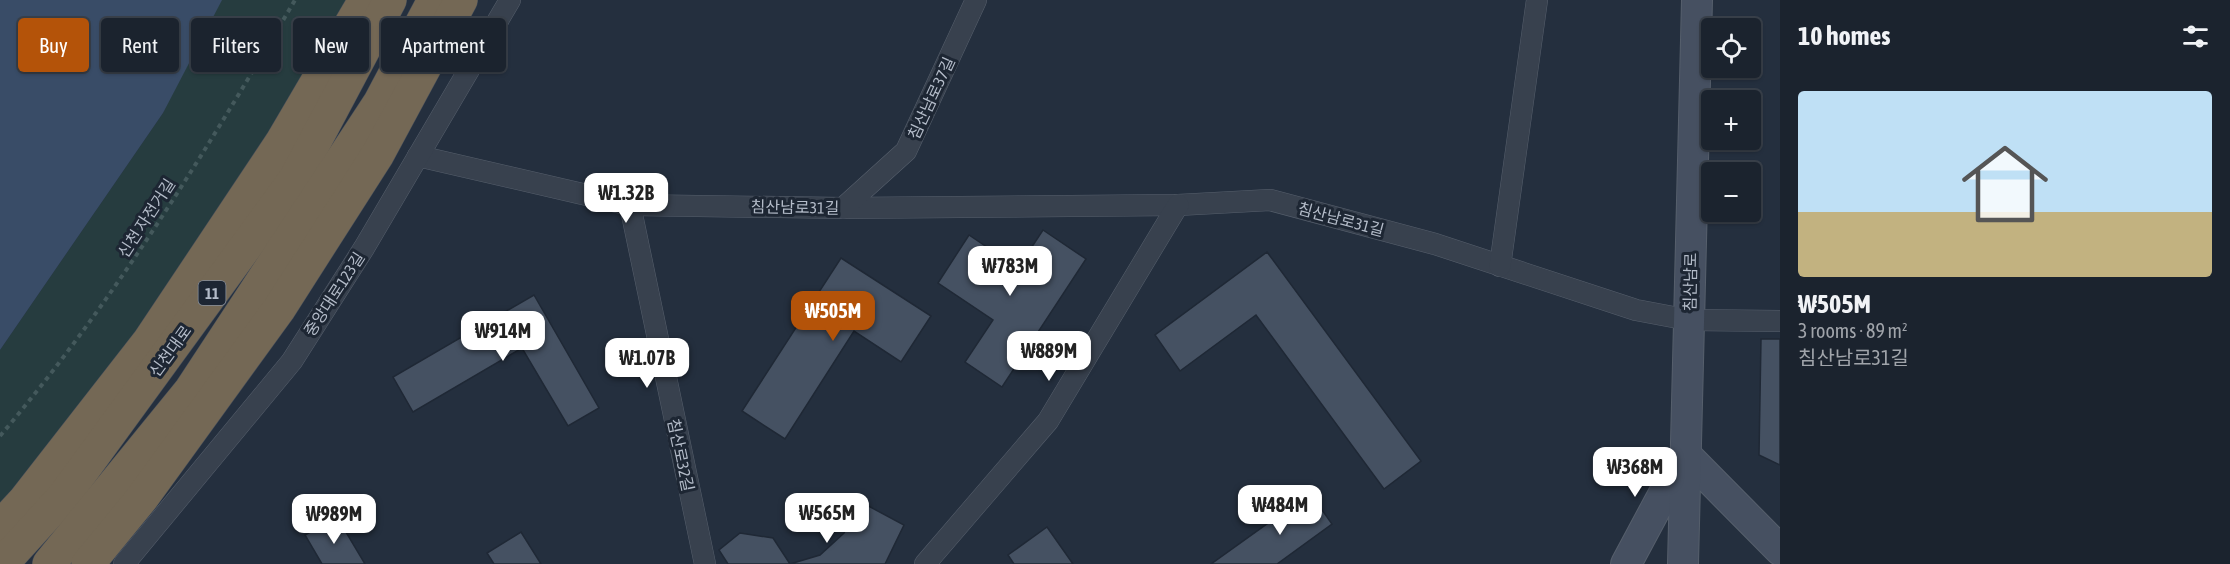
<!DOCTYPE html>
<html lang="en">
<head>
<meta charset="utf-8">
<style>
  body { margin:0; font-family:"Asap Condensed","Noto Sans KR",sans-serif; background:#282f3a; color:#f1f3f6; height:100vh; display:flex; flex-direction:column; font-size:22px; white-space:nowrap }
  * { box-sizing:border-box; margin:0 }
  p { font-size:20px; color:#a0a4aa }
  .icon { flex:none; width:33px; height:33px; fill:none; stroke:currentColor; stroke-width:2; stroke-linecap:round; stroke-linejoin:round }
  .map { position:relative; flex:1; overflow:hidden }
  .side { display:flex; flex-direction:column; background:#1b232e; width:450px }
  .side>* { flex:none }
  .guide { position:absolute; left:18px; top:18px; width:570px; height:54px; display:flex; gap:12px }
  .controls { position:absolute; left:1701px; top:18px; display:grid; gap:12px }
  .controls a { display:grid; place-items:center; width:60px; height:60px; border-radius:6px; background:#1b232e; box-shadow:0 2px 4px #0004,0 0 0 2px #39404a; font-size:30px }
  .price { position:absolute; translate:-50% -51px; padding:0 14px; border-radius:12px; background:#fff; color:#222; font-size:20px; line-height:39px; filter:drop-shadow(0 2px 3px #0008) }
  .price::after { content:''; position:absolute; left:50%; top:36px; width:18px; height:14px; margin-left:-9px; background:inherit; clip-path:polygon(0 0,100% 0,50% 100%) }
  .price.selected { background:#b45309; color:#fff }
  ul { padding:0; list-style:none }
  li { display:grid; align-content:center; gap:12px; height:318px; padding:0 18px }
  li+li { border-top:2px solid #39404a }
  li span { display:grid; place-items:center; height:186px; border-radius:6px; color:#555 }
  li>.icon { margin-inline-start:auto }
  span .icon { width:108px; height:108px; fill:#fffc; stroke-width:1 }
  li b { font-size:26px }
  h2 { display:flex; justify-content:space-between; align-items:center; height:72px; padding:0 18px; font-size:26px }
  .pill { padding:0 21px; border-radius:6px; background:#1b232e; box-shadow:0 2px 4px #0004,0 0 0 2px #39404a; font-size:21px; line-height:54px }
  .pill.selected { background:#b45309; color:#fff }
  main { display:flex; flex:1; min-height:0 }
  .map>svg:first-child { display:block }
  .green { fill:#263c3f }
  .water { fill:#394c67 }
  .building { fill:#455162; stroke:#1f2835; stroke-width:1.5 }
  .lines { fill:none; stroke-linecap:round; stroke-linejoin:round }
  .street-casing { stroke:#565f6c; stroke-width:22 }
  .secondary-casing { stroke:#565f6c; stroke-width:32 }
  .highway-casing { stroke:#434c59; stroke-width:34 }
  .path { stroke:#44595c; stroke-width:4; stroke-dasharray:4.5 4.5; stroke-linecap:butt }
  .street { stroke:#38414e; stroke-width:21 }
  .secondary { stroke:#465061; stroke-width:30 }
  .highway { stroke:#746855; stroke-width:33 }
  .labels { text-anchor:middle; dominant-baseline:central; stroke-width:6; stroke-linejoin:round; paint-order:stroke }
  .shield { fill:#1d2633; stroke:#878f9c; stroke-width:1.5 }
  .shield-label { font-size:15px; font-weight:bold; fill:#b4bcc9 }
  .street-label { font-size:16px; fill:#b4bcc9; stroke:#1d2633 }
</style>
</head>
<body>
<main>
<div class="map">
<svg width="1780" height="564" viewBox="0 0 1780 564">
  <rect width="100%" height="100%" fill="#242f3e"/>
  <path class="green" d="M 213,0 L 349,0 L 281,143 L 138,334 L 0,511 L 0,350 L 163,113 Z"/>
  <path class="water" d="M 0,0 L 222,0 L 163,113 L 0,350 Z"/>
  <g class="building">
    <path d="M 1043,230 L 1086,259 L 1002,387 L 965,362 L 993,320 L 938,283 L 969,235 L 1018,268 Z"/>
    <path d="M 1267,252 L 1421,461 L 1384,489 L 1256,315 L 1180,371 L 1155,335 Z"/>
    <path d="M 841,258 L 931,316 L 901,362 L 854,331 L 785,439 L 742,411 Z"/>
    <path d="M 534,295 L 599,408 L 568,426 L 522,348 L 413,412 L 393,377 Z"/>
    <path d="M 1761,339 L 1780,339 L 1780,465 L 1759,455 Z"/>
    <path d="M 1310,493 L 1332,524 L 1277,564 L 1211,564 Z"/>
    <path d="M 859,501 L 904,525 L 885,564 L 728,564 L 719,550 L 740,533 L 773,538 L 790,564 L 820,555 L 844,533 Z"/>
    <path d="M 337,517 L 365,564 L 322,564 L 305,535 Z"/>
    <path d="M 1047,527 L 1073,564 L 1014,564 L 1008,555 Z"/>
    <path d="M 521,532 L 541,564 L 494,564 L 487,553 Z"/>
  </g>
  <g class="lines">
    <g class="street-casing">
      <g id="street">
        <path d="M 418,156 L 630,205 L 843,208 L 1178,205 L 1270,200 L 1435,244 L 1636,310 L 1689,320 L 1780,321"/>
        <path d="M 630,205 L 705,564"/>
        <path d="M 843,208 L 906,151 L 976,0"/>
        <path d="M 1500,266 L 1537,0"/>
        <path d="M 124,564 L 292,361 L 364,248 L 510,0"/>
        <path d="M 925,564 L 1048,421 L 1178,205"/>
      </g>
    </g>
    <g class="secondary-casing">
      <g id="secondary">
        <path d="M 1626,564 L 1685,454 L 1780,550"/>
        <path d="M 1683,564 L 1697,0"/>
      </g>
    </g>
    <g class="highway-casing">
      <g id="highway">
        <path d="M 0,527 L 25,500 L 149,341 L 281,143 L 365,0"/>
        <path d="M 2,564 L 64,496 L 295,179 L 390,0"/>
        <path d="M 49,564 L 190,391 L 380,102 L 434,0"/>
        <path d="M 88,564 L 142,498 L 279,309 L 378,154 L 461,0"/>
      </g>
    </g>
    <path class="path" d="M 0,436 C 114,302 206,151 295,0"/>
    <use href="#street" class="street"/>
    <use href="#secondary" class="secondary"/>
    <use href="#highway" class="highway"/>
  </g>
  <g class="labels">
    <rect class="shield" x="198.5" y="281" width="27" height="24" rx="4.5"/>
    <g class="shield-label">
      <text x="212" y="293">11</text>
    </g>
    <g class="street-label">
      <text transform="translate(931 98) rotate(-65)">침산남로37길</text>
      <text transform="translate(795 207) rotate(1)">침산남로31길</text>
      <text transform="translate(146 218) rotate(-57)">신천 자전거길</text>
      <text transform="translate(1341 219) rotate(15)">침산남로31길</text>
      <text transform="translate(1690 282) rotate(-89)">침산남로</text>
      <text transform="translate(334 294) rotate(-57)">중앙대로123길</text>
      <text transform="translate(170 351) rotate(-54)">신천대로</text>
      <text transform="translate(681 455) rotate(78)">침산로32길</text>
    </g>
  </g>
</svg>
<div class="controls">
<a><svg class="icon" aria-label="locate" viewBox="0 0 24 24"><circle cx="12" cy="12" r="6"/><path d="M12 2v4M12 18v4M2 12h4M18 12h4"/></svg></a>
<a>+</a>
<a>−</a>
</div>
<b class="price" style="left:626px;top:224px">₩1.32B</b>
<b class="price" style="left:1010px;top:297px">₩783M</b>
<b class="price selected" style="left:833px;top:342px">₩505M</b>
<b class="price" style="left:503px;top:362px">₩914M</b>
<b class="price" style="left:1049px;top:382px">₩889M</b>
<b class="price" style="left:647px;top:389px">₩1.07B</b>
<b class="price" style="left:1635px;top:498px">₩368M</b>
<b class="price" style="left:1280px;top:536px">₩484M</b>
<b class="price" style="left:827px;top:544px">₩565M</b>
<b class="price" style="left:334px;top:545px">₩989M</b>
<div class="guide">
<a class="pill selected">Buy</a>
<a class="pill">Rent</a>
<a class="pill">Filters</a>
<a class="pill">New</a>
<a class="pill">Apartment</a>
</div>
</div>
<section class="side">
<h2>10 homes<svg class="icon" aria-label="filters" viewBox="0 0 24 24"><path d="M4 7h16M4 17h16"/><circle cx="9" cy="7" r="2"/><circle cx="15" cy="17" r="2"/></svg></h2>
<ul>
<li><span style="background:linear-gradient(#bfe0f5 65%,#c2b280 0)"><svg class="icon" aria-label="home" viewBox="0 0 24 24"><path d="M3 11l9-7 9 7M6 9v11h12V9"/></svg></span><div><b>₩505M</b><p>3 rooms · 89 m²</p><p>침산남로31길</p></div></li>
</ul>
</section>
</main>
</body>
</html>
